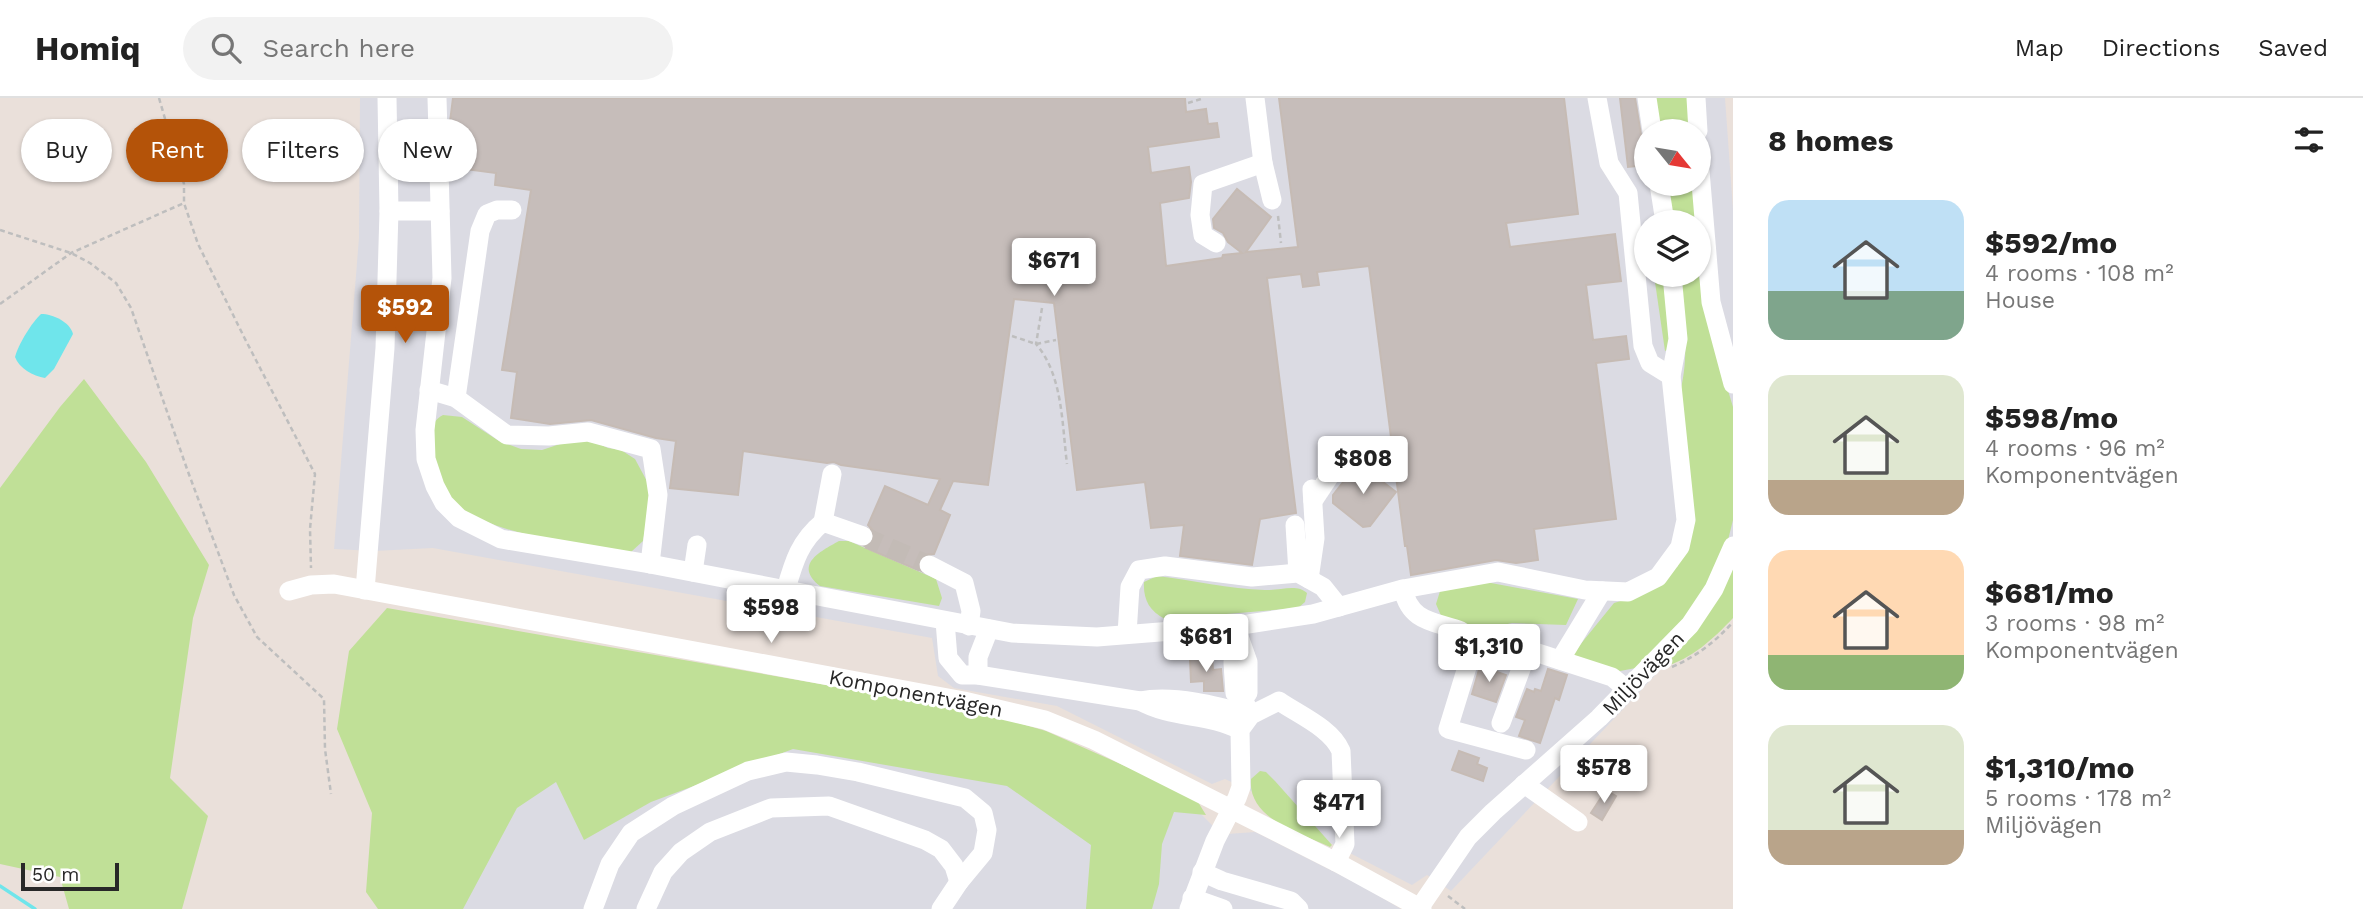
<!DOCTYPE html>
<html lang="en">
<head>
<meta charset="utf-8">
<style>
  body { margin:0; font-family:"Work Sans",sans-serif; background:#f2f2f2; color:#222; height:100vh; display:flex; flex-direction:column; font-size:26px; white-space:nowrap }
  * { box-sizing:border-box; margin:0 }
  p { font-size:23px; color:#767676 }
  .icon { flex:none; width:38px; height:38px; fill:none; stroke:currentColor; stroke-width:2; stroke-linecap:round; stroke-linejoin:round }
  .map { position:relative; flex:1; overflow:hidden }
  .side { display:flex; flex-direction:column; background:#fff; width:630px }
  .side>* { flex:none }
  .guide { position:absolute; left:21px; top:21px; width:665px; height:63px; display:flex; gap:14px }
  .needle { width:46px; rotate:120deg }
  .buttons { position:absolute; left:1634px; top:21px; display:grid; gap:14px }
  .buttons a { display:grid; place-items:center; width:77px; height:77px; border-radius:50%; background:#fff; box-shadow:0 2px 5px #0004; font-size:35px }
  .scale { position:absolute; left:21px; bottom:18px; width:98px; box-sizing:border-box; padding-left:7px; border:4px solid #282828; border-top:0; font-size:19px; line-height:24px; white-space:nowrap; color:#282828; -webkit-text-stroke:5px #fff; paint-order:stroke }
  .price { position:absolute; translate:-50% -60px; padding:0 16px; border-radius:7px; background:#fff; color:#222; font-size:23px; line-height:46px; filter:drop-shadow(0 2px 4px #0008) }
  .price::after { content:''; position:absolute; left:50%; top:42px; width:21px; height:16px; margin-left:-10px; background:inherit; clip-path:polygon(0 0,100% 0,50% 100%) }
  .price.current { background:#b45309; color:#fff }
  ul { padding:0; list-style:none }
  li { display:flex; align-items:center; gap:21px; height:175px; padding:0 35px }
  li span { display:grid; place-items:center; flex:none; width:196px; height:140px; border-radius:21px; color:#555 }
  li>.icon { margin-inline-start:auto }
  span .icon { width:84px; height:84px; fill:#fffc; stroke-width:1 }
  li b { font-size:30px }
  h2 { display:flex; justify-content:space-between; align-items:center; height:84px; padding:0 35px; font-size:30px }
  .chip { padding:0 24px; border-radius:32px; background:#fff; box-shadow:0 2px 5px #0004; font-size:24px; line-height:63px }
  .chip.current { background:#b45309; color:#fff }
  header { display:flex; align-items:center; gap:42px; box-sizing:border-box; height:98px; padding:0 35px; background:#fff; border-bottom:2px solid #e0e0e0 }
  header strong { font-size:33px }
  nav { display:flex; gap:38px; margin-inline-start:auto; font-size:24px }
  .search { width:490px; height:63px; background:#f2f2f2; display:flex; align-items:center; gap:18px; box-sizing:border-box; padding:0 24px; border-radius:38px; color:#767676; font-size:26px }
  main { display:flex; flex:1; min-height:0 }
  .map>svg:first-child { display:block }
  .industrial { fill:#dbdbe3; fill-rule:evenodd }
  .green { fill:#c0e097 }
  .water { fill:#6fe5eb }
  .lines { fill:none; stroke-linecap:round; stroke-linejoin:round }
  .stream { stroke:#6fe5eb; stroke-width:3.5 }
  .building { fill:#c6bdba; stroke:#c6bbb4; stroke-width:2 }
  .minor-tunnel { stroke:#c3bbb6; stroke-width:19; stroke-dasharray:19 10; stroke-linecap:butt }
  .path { stroke:#bebebe; stroke-width:2.5; stroke-dasharray:5 3.5; stroke-linecap:butt }
  .minor { stroke:#fff; stroke-width:19 }
  .labels { text-anchor:middle; dominant-baseline:central; stroke-width:6; stroke-linejoin:round; paint-order:stroke }
  .street-label { font-size:21px; fill:#282828; stroke:#fff }
</style>
</head>
<body>
<header>
<strong>Homiq</strong>
<div class="search"><svg class="icon" aria-label="search" viewBox="0 0 24 24"><circle cx="10" cy="10" r="6"/><path d="M15 15l6 6"/></svg>Search here</div>
<nav><a>Map</a><a>Directions</a><a>Saved</a></nav>
</header>
<main>
<div class="map">
<svg width="1733" height="811" viewBox="0 0 1733 811">
  <rect width="100%" height="100%" fill="#eae0da"/>
  <g class="industrial">
    <path d="M 360,0 L 1725,0 L 1733,112 L 1733,495 L 1451,793 L 1427,777 L 1412,787 L 1262,710 L 1255,695 L 1225,681 L 1212,686 L 1057,608 L 954,590 L 938,578 L 932,540 L 433,450 L 374,453 L 334,451 L 359,140 ZM 1647,33 L 1699,33 L 1699,86 L 1647,86 ZM 1647,124 L 1699,124 L 1699,177 L 1647,177 Z"/>
    <path d="M 772,583 L 1194,709 L 1212,727 L 1227,736 L 1255,734 L 1366,790 L 1401,811 L 425,811 L 545,675 Z"/>
  </g>
  <g class="green">
    <path d="M 1656,0 L 1689,0 L 1691,33 L 1660,33 Z"/>
    <path d="M 1666,86 L 1694,86 L 1697,124 L 1671,124 Z"/>
    <path d="M 1654,177 L 1664,177 L 1671,237 L 1667,252 L 1665,253 Z"/>
    <path d="M 1677,177 L 1699,177 L 1708,226 L 1733,309 L 1733,422 L 1728,442 L 1709,486 L 1684,523 L 1641,569 L 1620,573 L 1571,558 L 1614,505 L 1634,499 L 1678,468 L 1679,298 C 1691,256 1683,219 1677,177 Z"/>
    <path d="M 84,281 L 146,364 L 209,467 L 193,520 L 170,680 L 208,718 L 182,811 L 69,811 L 60,779 L 0,766 L 0,390 L 60,309 Z"/>
    <path d="M 443,317 L 462,319 L 499,343 L 521,351 L 542,352 L 575,341 L 595,344 L 608,350 L 621,352 L 635,361 L 649,387 L 651,401 L 643,443 L 631,454 C 581,445 470,438 443,391 C 437,379 436,367 434,354 C 433,340 427,325 443,317 Z"/>
    <path d="M 839,443 L 849,443 L 936,481 L 942,500 L 939,508 L 820,488 C 794,467 819,454 839,443 Z"/>
    <path d="M 1733,467 L 1733,520 C 1713,541 1692,561 1663,569 L 1662,567 Z"/>
    <path d="M 1157,478 C 1193,482 1229,491 1265,492 C 1278,493 1297,485 1307,495 L 1305,504 L 1298,510 L 1165,521 C 1149,513 1143,501 1144,484 Z"/>
    <path d="M 1466,485 L 1491,485 L 1578,501 L 1566,527 L 1512,525 L 1485,531 L 1442,520 L 1436,506 L 1441,490 Z"/>
    <path d="M 387,510 L 980,614 L 1046,633 L 1195,699 L 1206,717 L 1174,714 L 1162,746 L 1159,786 L 1152,811 L 1086,811 L 1091,747 L 1007,688 L 793,651 L 651,704 L 584,742 L 556,684 L 517,710 L 463,811 L 378,811 L 366,794 L 372,715 L 337,631 L 349,553 Z"/>
    <path d="M 1260,673 L 1266,674 L 1275,683 L 1332,747 L 1330,749 C 1302,736 1247,721 1251,681 Z"/>
  </g>
  <path class="water" d="M 41,216 C 53,216 70,224 73,236 L 54,271 L 45,280 C 33,278 19,270 15,259 C 18,247 32,224 41,216 Z"/>
  <g class="lines">
    <path class="stream" d="M 0,788 L 35,811"/>
  </g>
  <g class="building">
    <path d="M 453,0 L 1185,0 L 1186,14 L 1206,11 L 1208,26 L 1217,25 L 1219,39 L 1148,49 L 1151,75 L 1189,69 L 1191,84 L 1189,100 L 1160,105 L 1166,168 L 1222,160 L 1223,157 L 1242,155 L 1228,144 L 1223,135 L 1214,130 L 1213,121 L 1237,91 L 1271,119 L 1246,154 L 1298,149 L 1279,0 L 1564,0 L 1578,116 L 1506,125 L 1510,149 L 1615,136 L 1621,183 L 1586,187 L 1593,242 L 1626,238 L 1629,261 L 1596,265 L 1616,421 L 1534,431 L 1538,462 L 1516,465 L 1496,462 L 1411,477 L 1407,448 L 1405,448 L 1369,168 L 1317,174 L 1319,187 L 1303,189 L 1301,176 L 1267,180 L 1296,415 L 1260,421 L 1252,467 L 1180,458 L 1184,427 L 1151,430 L 1145,384 L 1077,392 L 1054,205 L 1014,201 L 988,387 L 953,383 L 940,412 L 950,417 L 934,456 L 922,457 L 918,462 L 918,472 L 866,450 L 875,441 L 875,435 L 868,427 L 885,388 L 928,407 L 940,381 L 841,367 L 834,364 L 827,365 L 743,353 L 738,397 L 670,390 L 676,343 L 656,340 L 591,322 L 550,326 L 511,320 L 517,274 L 502,272 L 531,92 L 495,87 L 496,75 L 451,69 L 450,24 Z"/>
    <path d="M 1620,0 L 1635,0 L 1646,67 L 1628,69 Z"/>
    <path d="M 1362,368 L 1396,394 L 1370,428 L 1363,429 L 1333,405 L 1333,397 L 1355,369 Z"/>
    <path d="M 1212,559 L 1213,572 L 1221,571 L 1223,593 L 1204,593 L 1204,583 L 1191,584 L 1190,561 Z"/>
    <path d="M 1480,568 L 1506,577 L 1496,604 L 1472,596 Z"/>
    <path d="M 1548,571 L 1567,577 L 1559,602 L 1555,600 L 1540,645 L 1519,638 L 1525,622 L 1516,619 L 1527,591 L 1534,594 L 1535,591 L 1541,593 Z"/>
    <path d="M 1459,653 L 1479,660 L 1477,666 L 1487,670 L 1483,683 L 1452,672 Z"/>
    <path d="M 1606,692 L 1616,698 L 1602,722 L 1591,715 Z"/>
  </g>
  <g class="lines">
    <path class="minor-tunnel" d="M 863,438 L 929,467"/>
    <g class="path">
      <path d="M 159,0 L 184,86 L 184,105 L 198,146 L 244,239 L 315,376 L 310,431 L 311,470"/>
      <path d="M 1188,5 L 1204,0"/>
      <path d="M 1278,118 L 1281,145"/>
      <path d="M 0,132 L 71,155 L 90,165 L 116,185 L 131,210 L 187,371 L 234,497 L 257,539 L 324,601 L 325,651 L 331,696"/>
      <path d="M 0,206 L 71,155 L 184,105"/>
      <path d="M 1042,210 L 1036,246 C 1063,277 1062,327 1067,366"/>
      <path d="M 1012,238 L 1036,246 L 1056,242"/>
      <path d="M 1672,569 C 1697,558 1715,544 1733,524"/>
      <path d="M 1448,798 L 1465,811"/>
    </g>
    <g class="minor">
      <path d="M 437,0 L 442,180 L 425,332 L 426,361 L 435,388 L 444,405 L 459,420 L 501,441 L 650,466 L 1012,535 L 1097,539 L 1235,528 L 1313,516 L 1403,491 L 1498,474 L 1585,492 L 1628,494 L 1658,479 L 1680,449 L 1686,422 L 1671,278 L 1678,241 L 1672,177"/>
      <path d="M 1255,0 L 1263,65 L 1272,102"/>
      <path d="M 1597,0 L 1609,65 L 1628,95 L 1643,248 L 1650,265 L 1671,278"/>
      <path d="M 1647,0 L 1652,33"/>
      <path d="M 1696,0 L 1698,33"/>
      <path d="M 1699,61 L 1711,204 L 1733,286"/>
      <path d="M 1659,86 L 1665,124"/>
      <path d="M 389,113 L 440,113"/>
      <path d="M 1216,145 L 1203,137 L 1200,117 L 1203,86 L 1263,65"/>
      <path d="M 429,292 L 456,300 L 507,337 L 549,338 L 588,334 L 651,351 L 658,397 L 650,466"/>
      <path d="M 456,300 L 480,133 L 487,116 L 497,112 L 512,112"/>
      <path d="M 1313,403 L 1341,361"/>
      <path d="M 823,424 L 832,376"/>
      <path d="M 1295,427 L 1298,475"/>
      <path d="M 929,467 L 964,485 L 971,513 L 969,528"/>
      <path d="M 693,474 L 697,447"/>
      <path d="M 1309,481 L 1315,440 L 1312,391"/>
      <path d="M 786,491 C 794,463 800,443 823,424 L 863,438"/>
      <path d="M 1403,491 C 1410,524 1433,523 1461,533 L 1471,556 L 1448,631 L 1526,652"/>
      <path d="M 365,492 L 385,250 L 389,113 L 387,0"/>
      <path d="M 289,493 L 311,487 L 334,486 L 964,603 L 1045,622 L 1094,642 L 1336,764 L 1422,811"/>
      <path d="M 945,523 L 948,560 L 962,577 L 978,577 L 1140,603 C 1172,621 1209,615 1240,632"/>
      <path d="M 1235,528 L 1233,565 L 1235,595 L 1243,601 L 1251,617"/>
      <path d="M 1127,536 L 1130,489 L 1139,472 L 1165,468 L 1252,479 L 1298,475 L 1323,489 L 1339,509"/>
      <path d="M 1238,536 L 1248,564 L 1248,595 L 1243,601"/>
      <path d="M 1507,545 L 1612,579 L 1628,592"/>
      <path d="M 1560,562 L 1602,493"/>
      <path d="M 978,577 L 978,559 L 989,531"/>
      <path d="M 1140,603 C 1173,596 1218,608 1251,617"/>
      <path d="M 1501,625 L 1528,552"/>
      <path d="M 1524,686 L 1578,724"/>
      <path d="M 1202,774 L 1222,783 L 1291,803 L 1299,811"/>
      <path d="M 1192,800 L 1223,811"/>
      <path d="M 1420,809 L 1468,739 L 1493,714 L 1599,620 L 1690,527 L 1714,491 L 1733,448"/>
      <path d="M 593,811 L 610,766 L 631,735 L 673,708 L 748,673 L 786,664 L 817,667 L 858,674 L 965,700 L 983,715 L 987,732 L 983,755 L 959,784 L 941,811"/>
      <path d="M 646,811 L 663,774 L 681,754 L 710,734 L 771,710 L 829,708 L 925,742 L 941,751 L 954,768 L 959,784"/>
      <path d="M 1189,811 L 1215,743 L 1237,700 L 1241,689 L 1240,632 L 1251,617 L 1279,603 C 1299,617 1331,630 1341,653 L 1345,746 L 1336,764"/>
    </g>
  </g>
  <g class="labels">
    <g class="street-label">
      <text transform="translate(1643 575) rotate(-46)">Miljövägen</text>
      <text transform="translate(916 595) rotate(11)">Komponentvägen</text>
    </g>
  </g>
</svg>
<div class="buttons">
<a><svg class="needle" viewBox="-14 -14 28 28"><path d="M0-13l5 13h-10z" fill="#e53935"/><path d="M0 13l5-13h-10z" fill="#767676"/></svg></a>
<a><svg class="icon" aria-label="layers" viewBox="0 0 24 24"><path d="M12 4l9 5-9 5-9-5zM3 14l9 5 9-5"/></svg></a>
</div>
<div class="scale">50 m</div>
<b class="price" style="left:1054px;top:200px">$671</b>
<b class="price current" style="left:405px;top:247px">$592</b>
<b class="price" style="left:1363px;top:398px">$808</b>
<b class="price" style="left:771px;top:547px">$598</b>
<b class="price" style="left:1206px;top:576px">$681</b>
<b class="price" style="left:1489px;top:586px">$1,310</b>
<b class="price" style="left:1604px;top:707px">$578</b>
<b class="price" style="left:1339px;top:742px">$471</b>
<div class="guide">
<a class="chip">Buy</a>
<a class="chip current">Rent</a>
<a class="chip">Filters</a>
<a class="chip">New</a>
</div>
</div>
<section class="side">
<h2>8 homes<svg class="icon" aria-label="filters" viewBox="0 0 24 24"><path d="M4 7h16M4 17h16"/><circle cx="9" cy="7" r="2"/><circle cx="15" cy="17" r="2"/></svg></h2>
<ul>
<li><span style="background:linear-gradient(#bfe0f5 65%,#7fa58c 0)"><svg class="icon" aria-label="home" viewBox="0 0 24 24"><path d="M3 11l9-7 9 7M6 9v11h12V9"/></svg></span><div><b>$592/mo</b><p>4 rooms · 108 m²</p><p>House</p></div></li>
<li><span style="background:linear-gradient(#dfe7d0 75%,#b9a48a 0)"><svg class="icon" aria-label="home" viewBox="0 0 24 24"><path d="M3 11l9-7 9 7M6 9v11h12V9"/></svg></span><div><b>$598/mo</b><p>4 rooms · 96 m²</p><p>Komponentvägen</p></div></li>
<li><span style="background:linear-gradient(#ffd9b3 75%,#8fb573 0)"><svg class="icon" aria-label="home" viewBox="0 0 24 24"><path d="M3 11l9-7 9 7M6 9v11h12V9"/></svg></span><div><b>$681/mo</b><p>3 rooms · 98 m²</p><p>Komponentvägen</p></div></li>
<li><span style="background:linear-gradient(#dfe7d0 75%,#b9a48a 0)"><svg class="icon" aria-label="home" viewBox="0 0 24 24"><path d="M3 11l9-7 9 7M6 9v11h12V9"/></svg></span><div><b>$1,310/mo</b><p>5 rooms · 178 m²</p><p>Miljövägen</p></div></li>
</ul>
</section>
</main>
</body>
</html>
